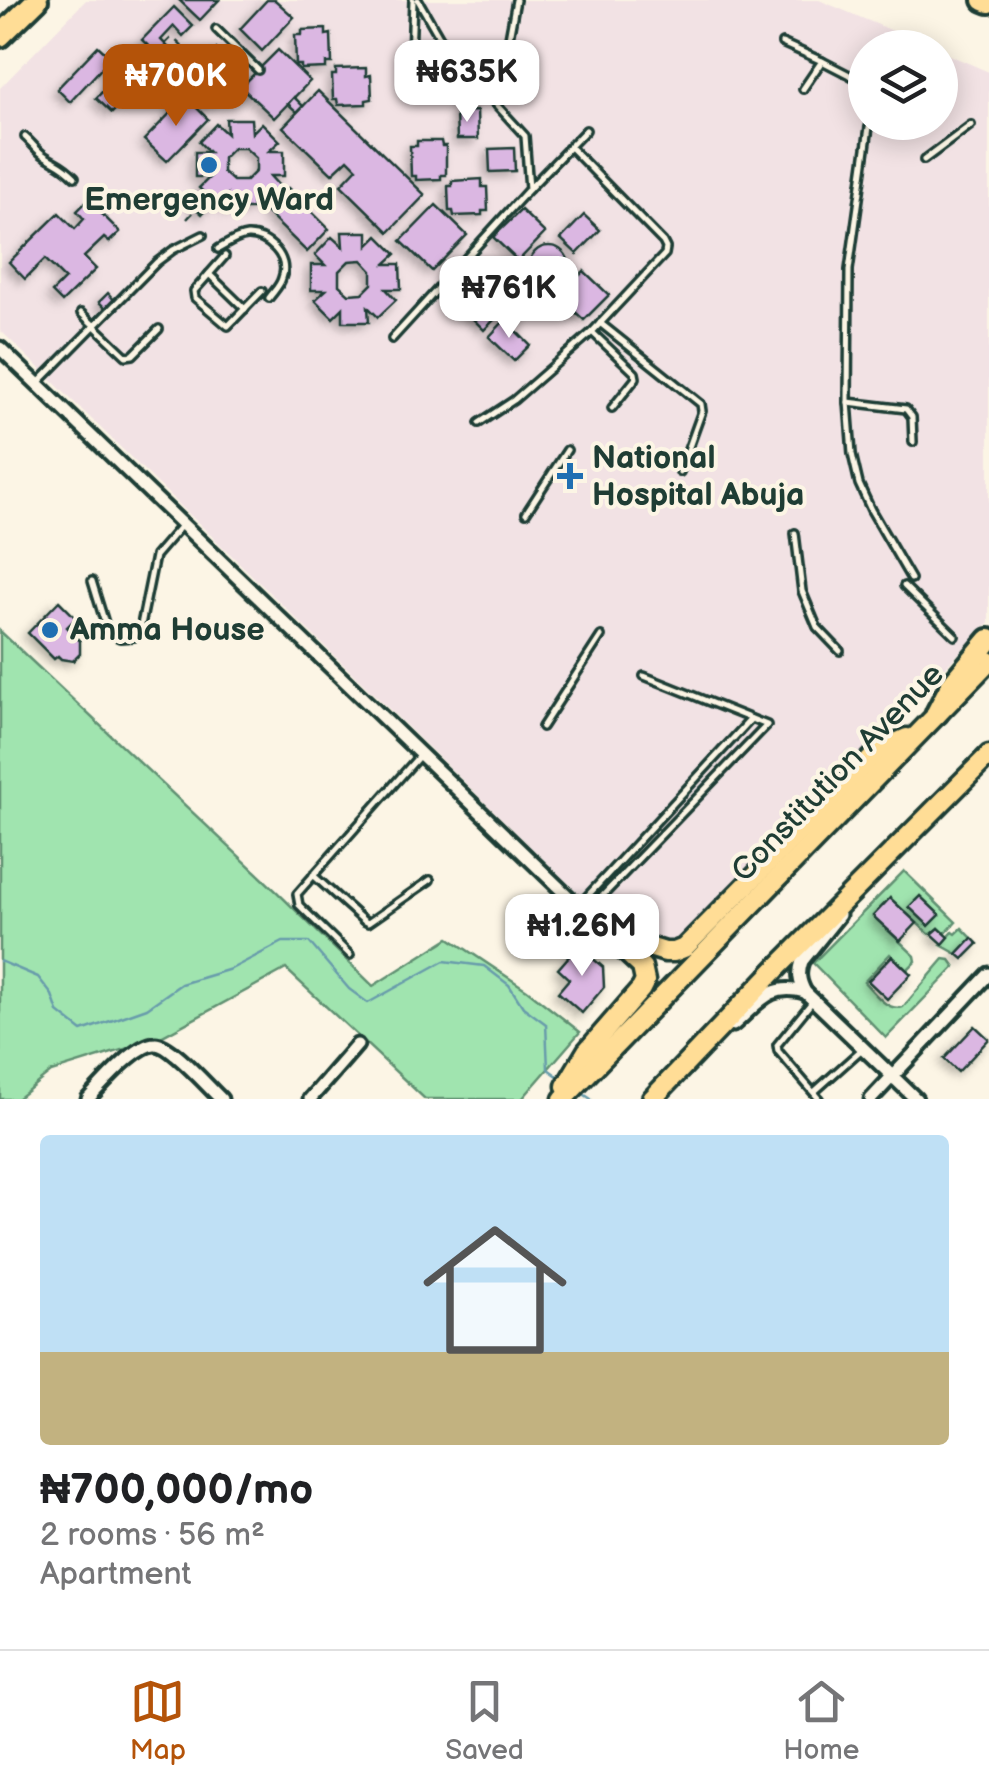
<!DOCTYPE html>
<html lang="en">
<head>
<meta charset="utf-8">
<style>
  body { margin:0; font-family:"Balsamiq Sans",sans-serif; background:#f2f2f2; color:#202124; height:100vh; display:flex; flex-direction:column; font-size:38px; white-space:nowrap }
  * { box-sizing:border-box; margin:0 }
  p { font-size:32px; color:#757577 }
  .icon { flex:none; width:55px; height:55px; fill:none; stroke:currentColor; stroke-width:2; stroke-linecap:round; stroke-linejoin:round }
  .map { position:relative; height:1099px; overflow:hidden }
  .side { display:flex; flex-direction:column; background:#fff; flex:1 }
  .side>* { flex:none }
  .tools { position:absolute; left:848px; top:30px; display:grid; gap:20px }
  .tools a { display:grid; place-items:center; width:110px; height:110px; border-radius:50%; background:#fff; box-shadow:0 5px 25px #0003; font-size:50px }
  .price { position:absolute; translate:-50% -85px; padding:0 22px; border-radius:20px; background:#fff; color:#222; font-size:32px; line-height:65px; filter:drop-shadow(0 2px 5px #0008) }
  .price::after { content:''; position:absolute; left:50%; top:60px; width:30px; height:22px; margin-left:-15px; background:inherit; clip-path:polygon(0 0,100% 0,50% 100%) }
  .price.selected { background:#b45309; color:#fff }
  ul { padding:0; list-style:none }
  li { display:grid; align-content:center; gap:20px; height:530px; padding:0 40px }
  li span { display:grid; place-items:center; height:310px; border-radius:10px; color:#555 }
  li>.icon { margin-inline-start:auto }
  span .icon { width:180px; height:180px; fill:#fffc; stroke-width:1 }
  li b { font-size:42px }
  .dock { display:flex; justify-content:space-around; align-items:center; height:140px; border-top:2px solid #e0e0e0; background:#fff; font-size:28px; color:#757577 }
  .dock a { display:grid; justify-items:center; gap:5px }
  .dock .selected { color:#b45309 }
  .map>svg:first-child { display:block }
  .built { fill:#f2e2e4 }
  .green { fill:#a0e4af; stroke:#609072; stroke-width:2.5 }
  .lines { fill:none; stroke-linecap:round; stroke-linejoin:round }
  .stream { stroke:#689cab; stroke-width:2.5 }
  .building { fill:#dbb7e2; stroke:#1f3d34; stroke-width:2.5; fill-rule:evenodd; filter:url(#shadow) }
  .lane-casing { stroke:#1f3d34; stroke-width:12 }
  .street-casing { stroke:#1f3d34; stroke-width:19 }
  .primary-casing { stroke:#1f3d34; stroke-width:25 }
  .highway-casing { stroke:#1f3d34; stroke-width:28 }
  .path { stroke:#1f3d34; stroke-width:2.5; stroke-dasharray:8 8; stroke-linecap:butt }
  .lane { stroke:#fcf5e5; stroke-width:5 }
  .street { stroke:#fcf5e5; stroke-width:11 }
  .primary { stroke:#ffdd96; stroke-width:18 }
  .highway { stroke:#ffdd96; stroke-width:20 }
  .poi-dot { fill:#1f6fb2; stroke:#fcf5e5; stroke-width:4 }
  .labels { text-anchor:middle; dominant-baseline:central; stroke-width:8; stroke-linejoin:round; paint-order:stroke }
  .poi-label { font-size:32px; font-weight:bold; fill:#1f3d34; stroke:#fcf5e5; text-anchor:start }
  .street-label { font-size:32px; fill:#1f3d34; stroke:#fcf5e5 }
</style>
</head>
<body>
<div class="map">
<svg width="989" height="1099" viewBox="0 0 989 1099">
  <defs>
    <filter id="shadow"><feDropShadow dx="-4.5" dy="4.5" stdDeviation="5" flood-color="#0004"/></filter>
  </defs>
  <rect width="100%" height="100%" fill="#fcf5e5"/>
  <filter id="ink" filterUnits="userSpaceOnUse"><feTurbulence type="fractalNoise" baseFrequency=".01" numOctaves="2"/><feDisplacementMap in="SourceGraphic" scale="20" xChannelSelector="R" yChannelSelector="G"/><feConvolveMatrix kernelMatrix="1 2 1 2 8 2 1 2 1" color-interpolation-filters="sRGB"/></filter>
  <g filter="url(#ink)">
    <path class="built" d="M 86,0 L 819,0 L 931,47 L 865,48 L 865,122 L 940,122 L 940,51 L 989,72 L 989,622 L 675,948 L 612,926 L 0,330 L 0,88 Z"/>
    <g class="green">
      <path d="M 0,631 L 277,892 L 373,986 L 449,938 L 527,990 L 580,1032 L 522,1099 L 425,1099 L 286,969 L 157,1039 L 51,1072 L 17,1099 L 0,1099 Z"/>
      <path d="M 904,871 L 956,922 L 945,934 L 939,928 L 932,934 L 929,934 L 890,898 L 874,917 L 915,956 L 916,961 L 907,970 L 890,954 L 864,982 C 875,993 887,1012 903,1007 L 944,959 L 950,960 L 955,967 L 886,1038 L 813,963 Z"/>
      <path d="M 962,928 L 972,938 L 957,954 L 941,945 L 953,932 L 956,934 Z"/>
    </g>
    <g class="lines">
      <g class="stream">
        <path d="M 0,961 L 38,977 L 52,995 L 58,1012 L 82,1031 L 147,1008 L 181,984 L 231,969 L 283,942 L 309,942 L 349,989 L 368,1003 L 444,961 L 484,966 L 509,985 L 523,1007 L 546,1024 L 548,1069 L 559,1077"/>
        <path d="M 582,1093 L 591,1099"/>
      </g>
    </g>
    <g class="building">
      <path d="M 179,0 L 219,0 L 200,20 Z"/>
      <path d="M 267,0 L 275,0 L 294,17 L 262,51 L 240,29 Z"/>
      <path d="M 174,7 L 193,26 L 183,36 L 174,26 L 161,40 L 170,49 L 161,58 L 142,40 Z"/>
      <path d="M 326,29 L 326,35 L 331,34 L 332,63 L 326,63 L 326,68 L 301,69 L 301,65 L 296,65 L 295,35 L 302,35 L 302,30 Z"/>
      <path d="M 98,46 L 111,58 L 70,102 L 57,89 Z"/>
      <path d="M 217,49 L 242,73 L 209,106 L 185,82 Z"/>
      <path d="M 278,50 L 310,81 L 274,118 L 241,87 Z"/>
      <path d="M 366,68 L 366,76 L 371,75 L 372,99 L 366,100 L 366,104 L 338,105 L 337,99 L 333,99 L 332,75 L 336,75 L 336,69 Z"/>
      <path d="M 123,71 L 138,86 L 112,113 L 96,98 Z"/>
      <path d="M 318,91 L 425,195 L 389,232 L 341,185 L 357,168 L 348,159 L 332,174 L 283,127 Z"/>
      <path d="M 186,97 L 208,119 L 167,161 L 144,140 Z"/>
      <path d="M 294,97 L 303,106 L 297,112 L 288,104 Z"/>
      <path d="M 477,111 L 478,139 L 457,139 L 456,112 Z"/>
      <path d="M 226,119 L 251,119 L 252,133 L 262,123 L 280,141 L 269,151 L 284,151 L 284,176 L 270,176 L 280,187 L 262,205 L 252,194 L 253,209 L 227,209 L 227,195 L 217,205 L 199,188 L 210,177 L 195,177 L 195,152 L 209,152 L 199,142 L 216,124 L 227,134 ZM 233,148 L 245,148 L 256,158 L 256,171 L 246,181 L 233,181 L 223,172 L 223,158 Z"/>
      <path d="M 417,141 L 441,141 L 442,146 L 446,146 L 446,175 L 441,175 L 441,179 L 416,180 L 416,176 L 411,176 L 410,146 L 417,146 Z"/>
      <path d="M 514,148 L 515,171 L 490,172 L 489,149 Z"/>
      <path d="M 482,179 L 482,187 L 487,187 L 488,211 L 482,211 L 482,215 L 454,216 L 453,211 L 449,211 L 448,186 L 452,186 L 452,181 Z"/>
      <path d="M 288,188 L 329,229 L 307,252 L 265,211 Z"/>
      <path d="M 202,193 L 212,203 L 202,214 L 191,204 Z"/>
      <path d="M 88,200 L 120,232 L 109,242 L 104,238 L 84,257 L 96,269 L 62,302 L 52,292 L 65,279 L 45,259 L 25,279 L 9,262 L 59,213 L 75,229 L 84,219 L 77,211 Z"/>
      <path d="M 436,205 L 467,235 L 432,271 L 401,241 Z"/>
      <path d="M 521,210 L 545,233 L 518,261 L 493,237 Z"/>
      <path d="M 584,215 L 600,230 L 577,254 L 561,239 Z"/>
      <path d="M 342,232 L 368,232 L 368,246 L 378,236 L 396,254 L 385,264 L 400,264 L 401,289 L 386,289 L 396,300 L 378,317 L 368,307 L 369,322 L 343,322 L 343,308 L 333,318 L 315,300 L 326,290 L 311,290 L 311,265 L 325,265 L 315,255 L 332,237 L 343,247 ZM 362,260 L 372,271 L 372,284 L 363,293 L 349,294 L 339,285 L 339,271 L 349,261 Z"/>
      <circle cx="549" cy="266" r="20"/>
      <path d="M 486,261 L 528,300 L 511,318 L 469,279 Z"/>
      <path d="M 584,271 L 609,295 L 584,320 L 559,297 Z"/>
      <path d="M 468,281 L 501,313 L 484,330 L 451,297 Z"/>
      <path d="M 108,293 L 115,301 L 107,310 L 99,302 Z"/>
      <path d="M 505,320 L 530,345 L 514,361 L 489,337 Z"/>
      <path d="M 59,601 L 76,618 L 67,627 L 80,641 L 80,654 L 73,661 L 61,659 L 58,656 L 54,659 L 28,633 Z"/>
      <path d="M 920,896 L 940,915 L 929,926 L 909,907 Z"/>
      <path d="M 890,898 L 917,923 L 900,941 L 873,916 Z"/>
      <path d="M 939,928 L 949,937 L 943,944 L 932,934 Z"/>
      <path d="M 972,938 L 978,944 L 963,959 L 957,954 Z"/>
      <path d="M 578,946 L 603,967 L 604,987 L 582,1013 L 558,992 L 569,979 L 558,969 Z"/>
      <path d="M 892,956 L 911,974 L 887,999 L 868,981 Z"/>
      <path d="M 975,1026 L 989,1039 L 958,1072 L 944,1059 Z"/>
    </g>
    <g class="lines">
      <g class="lane-casing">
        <g id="lane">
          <path d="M 418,0 L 448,52 L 525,136 L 529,189"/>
          <path d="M 216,29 L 258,70"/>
          <path d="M 782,43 L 822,61 L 803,89"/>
          <path d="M 822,61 L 865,83"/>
          <path d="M 410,85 L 413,0"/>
          <path d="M 497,103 L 516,0"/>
          <path d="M 869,127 L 849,270 L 848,402 L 852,454 L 859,484 L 871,510 L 911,579"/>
          <path d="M 25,137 C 32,143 38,152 45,156 C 59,165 61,163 75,177"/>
          <path d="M 924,160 L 971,125"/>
          <path d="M 218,249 C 227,244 237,237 247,236 C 268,235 290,258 282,278 C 280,286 273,292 269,298"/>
          <path d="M 225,256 L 194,291 L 195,298 L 228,326 L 262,291"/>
          <path d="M 209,274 L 245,309"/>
          <path d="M 81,313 L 126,356 L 133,355 L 159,329"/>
          <path d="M 600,323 L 701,404 L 702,411 L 680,472"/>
          <path d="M 592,332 L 635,373 L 636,378 L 612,408"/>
          <path d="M 392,339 L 529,189 L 586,130"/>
          <path d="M 39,382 L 157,262 L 173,250 L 203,235"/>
          <path d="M 848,402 L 906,409 L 912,417 L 913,442"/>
          <path d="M 479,423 L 514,400 L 592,332 L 665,254 L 666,248 L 663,242 L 570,147"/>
          <path d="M 526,513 L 567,450"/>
          <path d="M 795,533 L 802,591 L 817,627 L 840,651"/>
          <path d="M 92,581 L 108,633 L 120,638 L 134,637 L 140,630 L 155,556 L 180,527"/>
          <path d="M 904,586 L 955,636"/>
          <path d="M 542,727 L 601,636"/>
          <path d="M 313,875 L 364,921 L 368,923 L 430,880"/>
          <path d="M 580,904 L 751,719"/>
          <path d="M 587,912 L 767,725 L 644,676"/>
          <path d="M 350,955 L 299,905 L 297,894 L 420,755"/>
          <path d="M 812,1002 L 777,1045 L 778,1051 L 819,1099"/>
          <path d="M 814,1092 L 861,1050"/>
        </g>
      </g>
      <g class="street-casing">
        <g id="street">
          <path d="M 0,348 L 607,934"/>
          <path d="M 839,915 L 802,961 C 798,973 799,981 805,992 L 916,1099"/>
          <path d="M 733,1025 C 759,1003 769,982 805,992"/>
          <path d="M 88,1099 C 101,1085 136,1044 155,1044 C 170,1043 209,1088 221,1099"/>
          <path d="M 310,1099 L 357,1045"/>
          <path d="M 871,1099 L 989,974"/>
        </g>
      </g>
      <g class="primary-casing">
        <g id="primary">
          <path d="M 607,934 L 665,952 L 674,952 L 684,948 L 873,757 L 885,748 L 907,738"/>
          <path d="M 566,1086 L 587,1051 L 641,989 L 645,981 L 642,967 L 611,938"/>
          <path d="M 563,1099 L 989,661"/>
          <path d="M 652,1099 L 779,966 L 989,755"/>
        </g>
      </g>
      <g class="highway-casing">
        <g id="highway">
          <path d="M 984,0 L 989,2"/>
          <path d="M 0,36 L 37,0"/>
          <path d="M 937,713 L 952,684 L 989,640"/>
        </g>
      </g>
      <g class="path">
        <path d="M 165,44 L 172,37 L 191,55"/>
        <path d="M 187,219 L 208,196"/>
      </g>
      <use href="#lane" class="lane"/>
      <use href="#street" class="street"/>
      <use href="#primary" class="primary"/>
      <use href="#highway" class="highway"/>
    </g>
  </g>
  <g class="poi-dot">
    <circle cx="209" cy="165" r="10"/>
    <path d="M565 461h10v10h10v10h-10v10h-10v-10h-10v-10h10z"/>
    <circle cx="50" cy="630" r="10"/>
  </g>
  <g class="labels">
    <g class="poi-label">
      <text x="209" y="200" text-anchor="middle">Emergency Ward</text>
      <text x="592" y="458">National<tspan x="592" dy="37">Hospital Abuja</tspan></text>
      <text x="70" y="630">Amma House</text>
    </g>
    <g class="street-label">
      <text transform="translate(838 773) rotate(-46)">Constitution Avenue</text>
    </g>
  </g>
</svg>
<div class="tools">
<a><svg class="icon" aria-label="layers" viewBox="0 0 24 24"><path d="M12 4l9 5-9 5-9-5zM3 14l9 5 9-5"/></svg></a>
</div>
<b class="price" style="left:467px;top:125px">₦635K</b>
<b class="price selected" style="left:176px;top:129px">₦700K</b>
<b class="price" style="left:509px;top:341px">₦761K</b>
<b class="price" style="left:582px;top:979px">₦1.26M</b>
</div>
<section class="side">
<ul>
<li><span style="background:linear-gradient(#bfe0f5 70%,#c2b280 0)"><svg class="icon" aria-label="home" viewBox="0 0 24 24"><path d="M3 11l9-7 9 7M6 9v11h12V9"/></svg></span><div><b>₦700,000/mo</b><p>2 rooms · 56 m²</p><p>Apartment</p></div></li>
</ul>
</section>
<nav class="dock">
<a class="selected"><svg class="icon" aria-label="map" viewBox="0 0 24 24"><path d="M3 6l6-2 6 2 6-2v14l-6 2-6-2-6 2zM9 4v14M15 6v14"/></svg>Map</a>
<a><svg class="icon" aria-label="saved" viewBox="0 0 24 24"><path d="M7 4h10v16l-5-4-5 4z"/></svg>Saved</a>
<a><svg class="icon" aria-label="home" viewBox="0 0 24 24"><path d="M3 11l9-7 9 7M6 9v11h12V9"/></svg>Home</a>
</nav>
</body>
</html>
